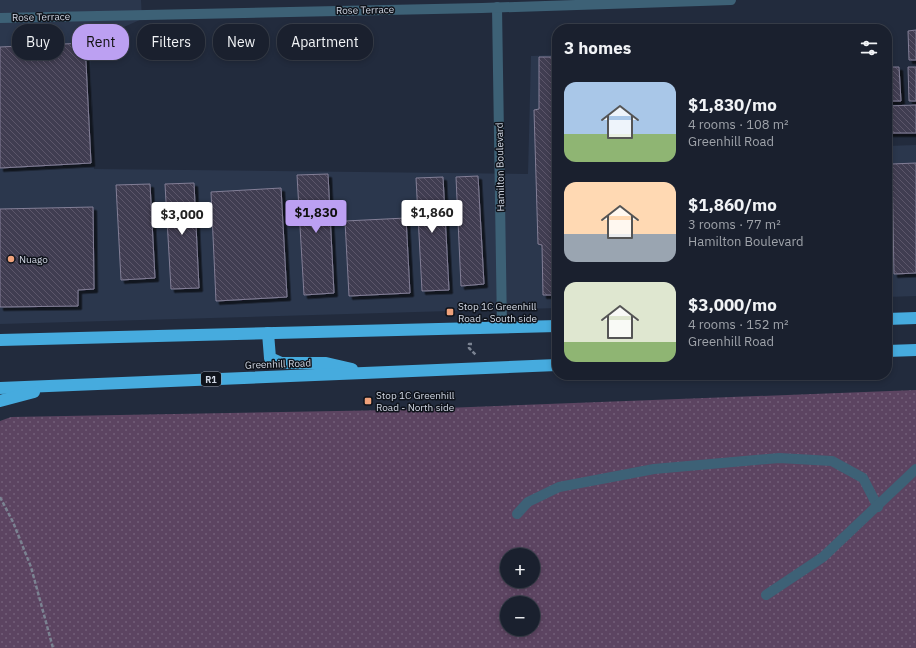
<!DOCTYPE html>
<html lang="en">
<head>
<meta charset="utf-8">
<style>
  body { margin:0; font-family:"IBM Plex Sans",sans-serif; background:#232836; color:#f1f3f6; height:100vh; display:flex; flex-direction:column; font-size:15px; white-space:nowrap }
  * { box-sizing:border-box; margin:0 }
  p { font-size:13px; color:#9fa3aa }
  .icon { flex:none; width:22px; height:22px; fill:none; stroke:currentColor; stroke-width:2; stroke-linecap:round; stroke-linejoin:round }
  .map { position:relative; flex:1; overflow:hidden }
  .panel { position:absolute; left:552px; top:24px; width:340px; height:356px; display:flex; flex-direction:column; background:#1a202e; border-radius:16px; box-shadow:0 2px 6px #0003,0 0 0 1px #383e4a }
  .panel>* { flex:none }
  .top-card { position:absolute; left:12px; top:24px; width:380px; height:36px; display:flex; gap:8px }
  .buttons { position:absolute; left:500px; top:548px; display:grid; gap:8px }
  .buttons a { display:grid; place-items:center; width:40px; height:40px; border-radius:50%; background:#1a202e; box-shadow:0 2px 6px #0003,0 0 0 1px #383e4a; font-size:20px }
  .price { position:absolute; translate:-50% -34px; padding:0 9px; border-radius:4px; background:#fff; color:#222; font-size:13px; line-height:26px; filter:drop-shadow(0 1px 2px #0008) }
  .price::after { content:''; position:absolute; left:50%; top:24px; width:12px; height:9px; margin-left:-6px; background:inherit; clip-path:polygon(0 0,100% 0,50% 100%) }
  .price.current { background:#bca0f2; color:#111 }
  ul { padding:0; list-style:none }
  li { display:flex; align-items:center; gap:12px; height:100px; padding:0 12px }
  li span { display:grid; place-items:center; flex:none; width:112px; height:80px; border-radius:12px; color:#555 }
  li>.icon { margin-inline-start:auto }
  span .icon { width:48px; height:48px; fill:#fffc; stroke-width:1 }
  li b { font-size:17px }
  h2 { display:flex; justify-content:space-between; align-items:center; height:48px; padding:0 12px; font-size:17px }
  .chip { padding:0 14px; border-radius:16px; background:#1a202e; box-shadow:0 2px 6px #0003,0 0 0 1px #383e4a; font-size:14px; line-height:36px }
  .chip.current { background:#bca0f2; color:#111 }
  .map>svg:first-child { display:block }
  .built { fill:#2b374d }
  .park { fill:url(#park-dots); fill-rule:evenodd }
  .building { fill:url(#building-back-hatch); stroke:#837f97; filter:url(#shadow) }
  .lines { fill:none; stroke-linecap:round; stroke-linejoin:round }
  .path { stroke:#7b8392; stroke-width:2.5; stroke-dasharray:4 2; stroke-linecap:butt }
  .minor { stroke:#3d6176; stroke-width:10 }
  .highway { stroke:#46abde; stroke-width:12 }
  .poi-dot { fill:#f0a27b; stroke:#0f131b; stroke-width:1.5 }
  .labels { text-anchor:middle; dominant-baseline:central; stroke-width:3; stroke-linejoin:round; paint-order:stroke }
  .shield { fill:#0f131b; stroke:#979ca7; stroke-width:1 }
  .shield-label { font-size:9px; font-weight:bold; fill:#d1d7e3 }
  .street-label { font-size:10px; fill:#d1d7e3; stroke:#0f131b }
  .poi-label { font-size:10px; fill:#d1d7e3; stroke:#0f131b; text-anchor:start }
</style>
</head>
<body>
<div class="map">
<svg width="916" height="648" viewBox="0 0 916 648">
  <defs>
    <pattern id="park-dots" width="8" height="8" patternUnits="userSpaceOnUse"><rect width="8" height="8" fill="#5c4461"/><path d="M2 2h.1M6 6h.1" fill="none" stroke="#725e78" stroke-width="1.8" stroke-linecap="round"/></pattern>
    <pattern id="building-back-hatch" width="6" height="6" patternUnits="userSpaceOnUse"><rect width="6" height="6" fill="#403c51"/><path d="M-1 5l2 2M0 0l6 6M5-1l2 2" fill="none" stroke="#5b576a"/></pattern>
    <filter id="shadow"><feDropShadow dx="3.5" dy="3.5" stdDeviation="0" flood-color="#0009"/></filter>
  </defs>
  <rect width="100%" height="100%" fill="#222b3d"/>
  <g class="built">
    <path d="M 0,0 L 141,0 L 142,19 L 90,42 L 94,169 L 528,174 L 531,56 L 557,55 L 557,308 L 0,324 Z"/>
    <path d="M 916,145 L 916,296 L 887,297 L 887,146 Z"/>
  </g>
  <path class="park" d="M 916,390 L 916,648 L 0,648 L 0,421 L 11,417 L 393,410 ZM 507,555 L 533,555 L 533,581 L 507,581 ZM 507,603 L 533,603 L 533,629 L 507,629 Z"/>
  <g class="building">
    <path d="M 916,30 L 916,60 L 909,60 L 908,31 Z"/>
    <path d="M 85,43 L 91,163 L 0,168 L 0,47 Z"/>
    <path d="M 539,57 L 557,57 L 557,295 L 543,295 L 542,245 L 538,244 L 534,110 L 539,109 Z"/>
    <path d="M 887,67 L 899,67 L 901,101 L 887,101 Z"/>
    <path d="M 908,67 L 916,67 L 916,101 L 909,101 Z"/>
    <path d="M 916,105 L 916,133 L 887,133 L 887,106 Z"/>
    <path d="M 916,163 L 916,273 L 894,274 L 892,164 Z"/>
    <path d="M 328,174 L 334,293 L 304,295 L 297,175 Z"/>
    <path d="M 478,176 L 484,284 L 461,286 L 456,177 Z"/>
    <path d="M 443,177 L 449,290 L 422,291 L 416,178 Z"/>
    <path d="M 194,183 L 199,288 L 171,289 L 165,184 Z"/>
    <path d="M 150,184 L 155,278 L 121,280 L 116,185 Z"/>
    <path d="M 281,188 L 287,297 L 216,301 L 211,192 Z"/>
    <path d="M 93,207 L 94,289 L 78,290 L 78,306 L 0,307 L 0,209 Z"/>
    <path d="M 406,218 L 410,293 L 349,296 L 345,221 Z"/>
  </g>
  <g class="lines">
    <g class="path">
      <path d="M 472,344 L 469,344 L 469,348 L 476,355"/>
      <path d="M 0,497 L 13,522 L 31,567 L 53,648"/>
    </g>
    <g class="minor">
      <path d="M 497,7 L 502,328"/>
      <path d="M 0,18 L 482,8 L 731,0"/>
      <path d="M 517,514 L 528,502 L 559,487 L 654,469 L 779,458 L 832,461 L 863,478 L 878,507"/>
      <path d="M 766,595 L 823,557 L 916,469"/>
    </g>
    <g class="highway">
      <path d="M 887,319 L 916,318"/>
      <path d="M 268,333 L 270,358 L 281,363 L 326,363 L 352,369"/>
      <path d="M 0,340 L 557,326"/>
      <path d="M 887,351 L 916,350"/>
      <path d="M 0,388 L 557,365"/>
      <path d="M 0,401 L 34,392"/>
    </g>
  </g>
  <g class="poi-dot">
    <circle cx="11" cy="259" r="4"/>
    <rect x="446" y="308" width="8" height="8" rx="2"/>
    <rect x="364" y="397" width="8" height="8" rx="2"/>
  </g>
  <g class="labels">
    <rect class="shield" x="201" y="372" width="20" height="14" rx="3"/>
    <g class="shield-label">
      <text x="211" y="379">R1</text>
    </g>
    <g class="street-label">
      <text transform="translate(365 10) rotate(-1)">Rose Terrace</text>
      <text transform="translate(41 17) rotate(-1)">Rose Terrace</text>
      <text transform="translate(500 167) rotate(-91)">Hamilton Boulevard</text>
      <text transform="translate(278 364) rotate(-2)">Greenhill Road</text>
    </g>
    <g class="poi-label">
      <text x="19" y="259">Nuago</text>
      <text x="458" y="306">Stop 1C Greenhill<tspan x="458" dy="12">Road - South side</tspan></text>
      <text x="376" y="395">Stop 1C Greenhill<tspan x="376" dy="12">Road - North side</tspan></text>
    </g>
  </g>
</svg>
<div class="buttons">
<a>+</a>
<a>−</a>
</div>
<b class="price current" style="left:316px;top:234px">$1,830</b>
<b class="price" style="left:432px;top:234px">$1,860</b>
<b class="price" style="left:182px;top:236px">$3,000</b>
<div class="top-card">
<a class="chip">Buy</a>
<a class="chip current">Rent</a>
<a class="chip">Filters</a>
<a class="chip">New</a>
<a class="chip">Apartment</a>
</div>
<section class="panel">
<h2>3 homes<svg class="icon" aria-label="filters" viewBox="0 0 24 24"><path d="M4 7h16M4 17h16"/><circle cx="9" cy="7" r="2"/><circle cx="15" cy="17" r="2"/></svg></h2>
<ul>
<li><span style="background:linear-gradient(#a9c7e8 65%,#8fb573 0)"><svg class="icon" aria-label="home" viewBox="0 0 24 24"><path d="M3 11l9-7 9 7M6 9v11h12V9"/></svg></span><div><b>$1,830/mo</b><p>4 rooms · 108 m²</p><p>Greenhill Road</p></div></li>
<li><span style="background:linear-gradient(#ffd9b3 65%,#9aa5b1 0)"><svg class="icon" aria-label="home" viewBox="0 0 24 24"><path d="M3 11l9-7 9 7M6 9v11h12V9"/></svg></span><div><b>$1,860/mo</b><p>3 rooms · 77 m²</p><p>Hamilton Boulevard</p></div></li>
<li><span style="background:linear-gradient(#dfe7d0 75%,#8fb573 0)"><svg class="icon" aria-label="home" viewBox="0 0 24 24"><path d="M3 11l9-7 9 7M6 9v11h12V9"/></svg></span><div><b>$3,000/mo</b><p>4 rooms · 152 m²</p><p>Greenhill Road</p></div></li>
</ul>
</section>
</div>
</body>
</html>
